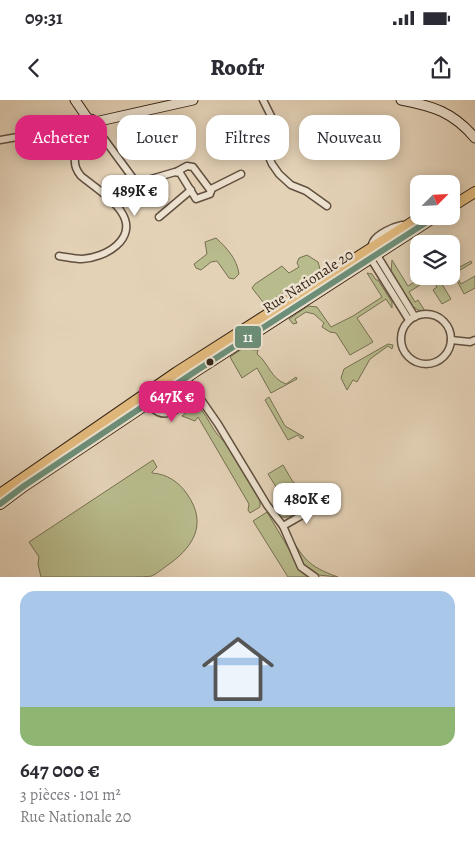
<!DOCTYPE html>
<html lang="fr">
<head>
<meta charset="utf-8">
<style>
  body { margin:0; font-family:Alegreya,serif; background:#f2f2f3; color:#2b2b33; height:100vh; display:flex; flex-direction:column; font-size:19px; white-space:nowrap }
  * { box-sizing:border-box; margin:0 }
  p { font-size:16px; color:#7c7c81 }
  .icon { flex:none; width:28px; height:28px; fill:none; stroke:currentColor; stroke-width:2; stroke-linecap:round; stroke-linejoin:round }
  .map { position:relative; height:477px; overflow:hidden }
  .side { display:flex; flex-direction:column; background:#fff; flex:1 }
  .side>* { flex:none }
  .top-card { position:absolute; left:15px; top:15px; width:445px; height:45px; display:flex; gap:10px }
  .needle { width:32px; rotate:66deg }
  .buttons { position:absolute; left:410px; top:75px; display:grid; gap:10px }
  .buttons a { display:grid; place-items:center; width:50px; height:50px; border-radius:10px; background:#fff; box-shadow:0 2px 12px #0003; font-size:25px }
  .price { position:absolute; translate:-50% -42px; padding:0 11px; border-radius:10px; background:#fff; color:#222; font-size:16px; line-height:32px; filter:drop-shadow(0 1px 2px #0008) }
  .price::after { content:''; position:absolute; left:50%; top:30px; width:15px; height:11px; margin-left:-8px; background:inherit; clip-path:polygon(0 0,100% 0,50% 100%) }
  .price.selected { background:#db2777; color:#fff }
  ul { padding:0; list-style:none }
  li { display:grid; align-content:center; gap:10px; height:265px; padding:0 20px }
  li+li { border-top:1px solid #e1e1e2 }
  li span { display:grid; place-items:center; height:155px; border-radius:15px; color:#555 }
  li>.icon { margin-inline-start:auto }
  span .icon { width:90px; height:90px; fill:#fffc; stroke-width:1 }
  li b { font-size:21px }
  .chip { padding:0 18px; border-radius:15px; background:#fff; box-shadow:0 2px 12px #0003; font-size:18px; line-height:45px }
  .chip.selected { background:#db2777; color:#fff }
  .status { display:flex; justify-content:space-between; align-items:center; height:35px; padding:0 25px; background:#fff; direction:ltr }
  .status svg { height:14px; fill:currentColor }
  header { display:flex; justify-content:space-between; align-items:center; height:65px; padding:0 20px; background:#fff; font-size:22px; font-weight:800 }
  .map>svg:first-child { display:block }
  .green { fill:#b8bb8c; stroke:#767052 }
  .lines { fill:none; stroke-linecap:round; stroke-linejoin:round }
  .street-casing { stroke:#61503f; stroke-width:9 }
  .secondary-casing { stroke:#352417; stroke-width:11 }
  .primary-casing { stroke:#352417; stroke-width:12 }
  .street { stroke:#ede2d0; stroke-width:6 }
  .secondary { stroke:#ede2d0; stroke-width:9 }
  .primary { stroke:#e2b97c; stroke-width:10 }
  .bus-1-casing { stroke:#ede2d0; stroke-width:10 }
  .bus-1 { stroke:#6c8f79; stroke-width:6 }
  .bus-dot { fill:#352417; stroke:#ede2d0; stroke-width:2 }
  .labels { text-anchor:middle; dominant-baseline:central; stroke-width:5; stroke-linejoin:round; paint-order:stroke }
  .street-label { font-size:15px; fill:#352417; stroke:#ede2d0 }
  .line-badge { stroke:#ede2d0; stroke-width:2 }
  .badge-label { font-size:14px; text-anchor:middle; font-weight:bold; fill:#fff }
</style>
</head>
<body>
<div class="status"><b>09:31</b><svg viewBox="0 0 49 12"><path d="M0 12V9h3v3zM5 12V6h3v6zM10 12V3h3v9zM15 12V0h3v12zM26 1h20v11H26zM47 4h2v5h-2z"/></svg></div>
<header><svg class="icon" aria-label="back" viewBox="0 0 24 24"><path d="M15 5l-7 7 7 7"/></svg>Roofr<svg class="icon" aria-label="share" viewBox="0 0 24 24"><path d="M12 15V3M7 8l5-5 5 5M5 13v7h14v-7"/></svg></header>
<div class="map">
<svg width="475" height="477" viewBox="0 0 475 477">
  <rect width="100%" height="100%" fill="#e4d2b7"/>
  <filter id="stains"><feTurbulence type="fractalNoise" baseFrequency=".004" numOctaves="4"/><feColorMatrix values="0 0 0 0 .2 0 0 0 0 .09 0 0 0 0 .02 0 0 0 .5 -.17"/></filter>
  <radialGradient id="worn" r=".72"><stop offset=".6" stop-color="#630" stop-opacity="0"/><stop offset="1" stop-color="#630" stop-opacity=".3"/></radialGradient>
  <g class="green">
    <path d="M 216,138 C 227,148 237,159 239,174 L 234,179 L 229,178 L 217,161 L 211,162 L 201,170 L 196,168 L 194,164 L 207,154 L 205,142 Z"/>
    <path d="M 307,155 L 318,162 L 320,169 L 319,171 L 265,204 L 263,202 L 252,188 L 255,184 L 282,166 L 289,173 L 299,167 L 297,163 L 299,158 Z"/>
    <path d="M 392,160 L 408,186 L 424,176 L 437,176 L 451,199 L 442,204 L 433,190 L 437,187 L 431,178 L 409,192 L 415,202 L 418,200 L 425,211 L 418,210 L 411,205 L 391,172 Z"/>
    <path d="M 471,161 L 472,163 L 455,173 L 461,184 L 475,176 L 475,188 L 464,194 L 452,171 Z"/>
    <path d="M 367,173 L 372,174 L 376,180 L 378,180 L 392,202 L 392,208 L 386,199 L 357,218 L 373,242 L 350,255 L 336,233 L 330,232 L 322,227 L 324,223 L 314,214 L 306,212 L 295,219 L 297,223 L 293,224 L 289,219 L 308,206 L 317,207 L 331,227 L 353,216 L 382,197 Z"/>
    <path d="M 388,244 L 393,245 L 392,249 L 388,246 L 370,259 L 357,282 L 353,280 L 347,290 L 341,278 L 344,269 Z"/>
    <path d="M 242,249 L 258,250 L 257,254 C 268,262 271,279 286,284 L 296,277 L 297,279 L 271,293 L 257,268 L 242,278 L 230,257 Z"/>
    <path d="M 186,286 C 191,301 172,312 159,308 L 158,306 Z"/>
    <path d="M 269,297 L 285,326 L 304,337 L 301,339 L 298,335 L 288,340 L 265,300 Z"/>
    <path d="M 192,302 C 208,310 211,335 229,345 L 260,399 L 260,407 L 250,413 L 248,410 L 249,404 L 198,317 L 195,321 L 182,316 L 187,312 Z"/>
    <path d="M 153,360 L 157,367 L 152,372 L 152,373 C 167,374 179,382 187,394 C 209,425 192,449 165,467 C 161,470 156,474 152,476 C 145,477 133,477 125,477 C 97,477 69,477 41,477 L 38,464 L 39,457 L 29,442 Z"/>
    <path d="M 283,365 L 293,382 L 297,385 L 295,388 L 292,384 L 281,391 L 282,395 L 281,395 L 268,374 Z"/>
    <path d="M 302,399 L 310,404 C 302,409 284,425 278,413 Z"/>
    <path d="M 267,412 L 303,473 L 309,477 L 288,477 L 253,421 Z"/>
    <path d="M 287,431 C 304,459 307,466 338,477 L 318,475 L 303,464 Z"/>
  </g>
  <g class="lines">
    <g class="street-casing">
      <g id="street">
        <path d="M 263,0 L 272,18 L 271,28 L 265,48 L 272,64 L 279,74 L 291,85 L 306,91 L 327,106"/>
        <path d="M 93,28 L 99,32 L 135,81 L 141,82 L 175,72 L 180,73 L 196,99 L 210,94 L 211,89 L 241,74"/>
        <path d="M 0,40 L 85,25"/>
        <path d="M 176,72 L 187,66 L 193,67 L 211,91"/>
        <path d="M 159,117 L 191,90"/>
        <path d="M 402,125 C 393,127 377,134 373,142 C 370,147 371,153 371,159 L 409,220"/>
        <path d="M 375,152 L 415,217"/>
        <path d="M 59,156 C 66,157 75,159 82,159 C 105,158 138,139 122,113 C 114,99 93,86 81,76 C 65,57 85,46 89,29"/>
        <circle cx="426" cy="239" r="25"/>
        <path d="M 451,240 L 470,242 L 475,240"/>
        <path d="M 186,278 L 218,324 L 267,405 L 283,426 L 301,467 L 315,477"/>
        <path d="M 148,301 C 149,306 153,309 158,312 C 175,319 184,300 195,292"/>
        <path d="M 283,426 L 320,405"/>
      </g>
    </g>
    <g class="secondary-casing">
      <g id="secondary">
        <path d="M 75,0 L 88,19"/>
        <path d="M 401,0 C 433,6 453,12 475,38"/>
        <circle cx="90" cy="24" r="5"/>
        <path d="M 95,22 L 193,0"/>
      </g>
    </g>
    <g class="primary-casing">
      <g id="primary">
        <path d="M 451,107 L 475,92"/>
        <path d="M 0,394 L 177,272 L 422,116"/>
        <path d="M 0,404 L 24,386 L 196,271 L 436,116"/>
      </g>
    </g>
    <use href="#street" class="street"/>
    <use href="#secondary" class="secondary"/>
    <use href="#primary" class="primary"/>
    <g class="bus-1-casing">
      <path id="bus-1" d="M 0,404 L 24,386 L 196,271 L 436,116"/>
    </g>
    <use href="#bus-1" class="bus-1"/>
  </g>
  <circle class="bus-dot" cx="210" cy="262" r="4.5"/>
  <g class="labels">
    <g class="street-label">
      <text transform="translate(308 181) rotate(-33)">Rue Nationale 20</text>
    </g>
  </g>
  <rect class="line-badge" x="234" y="225" width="28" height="24" rx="5" fill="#6c8f79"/>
  <g class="badge-label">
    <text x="248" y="242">11</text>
  </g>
  <rect width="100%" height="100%" filter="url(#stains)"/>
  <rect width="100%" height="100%" fill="url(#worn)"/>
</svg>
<div class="buttons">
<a><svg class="needle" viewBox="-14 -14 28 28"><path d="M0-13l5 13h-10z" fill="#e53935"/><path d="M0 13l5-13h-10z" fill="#7c7c81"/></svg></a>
<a><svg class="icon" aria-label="layers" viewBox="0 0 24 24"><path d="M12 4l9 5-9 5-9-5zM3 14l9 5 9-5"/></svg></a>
</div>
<b class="price" style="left:135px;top:117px">489K €</b>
<b class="price selected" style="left:172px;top:323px">647K €</b>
<b class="price" style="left:307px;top:425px">480K €</b>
<div class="top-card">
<a class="chip selected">Acheter</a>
<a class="chip">Louer</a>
<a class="chip">Filtres</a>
<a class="chip">Nouveau</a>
</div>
</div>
<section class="side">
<ul>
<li><span style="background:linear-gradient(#a9c7e8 75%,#8fb573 0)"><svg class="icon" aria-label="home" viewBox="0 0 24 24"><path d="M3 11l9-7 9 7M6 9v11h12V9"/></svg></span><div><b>647 000 €</b><p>3 pièces · 101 m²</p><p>Rue Nationale 20</p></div></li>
</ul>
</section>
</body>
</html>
